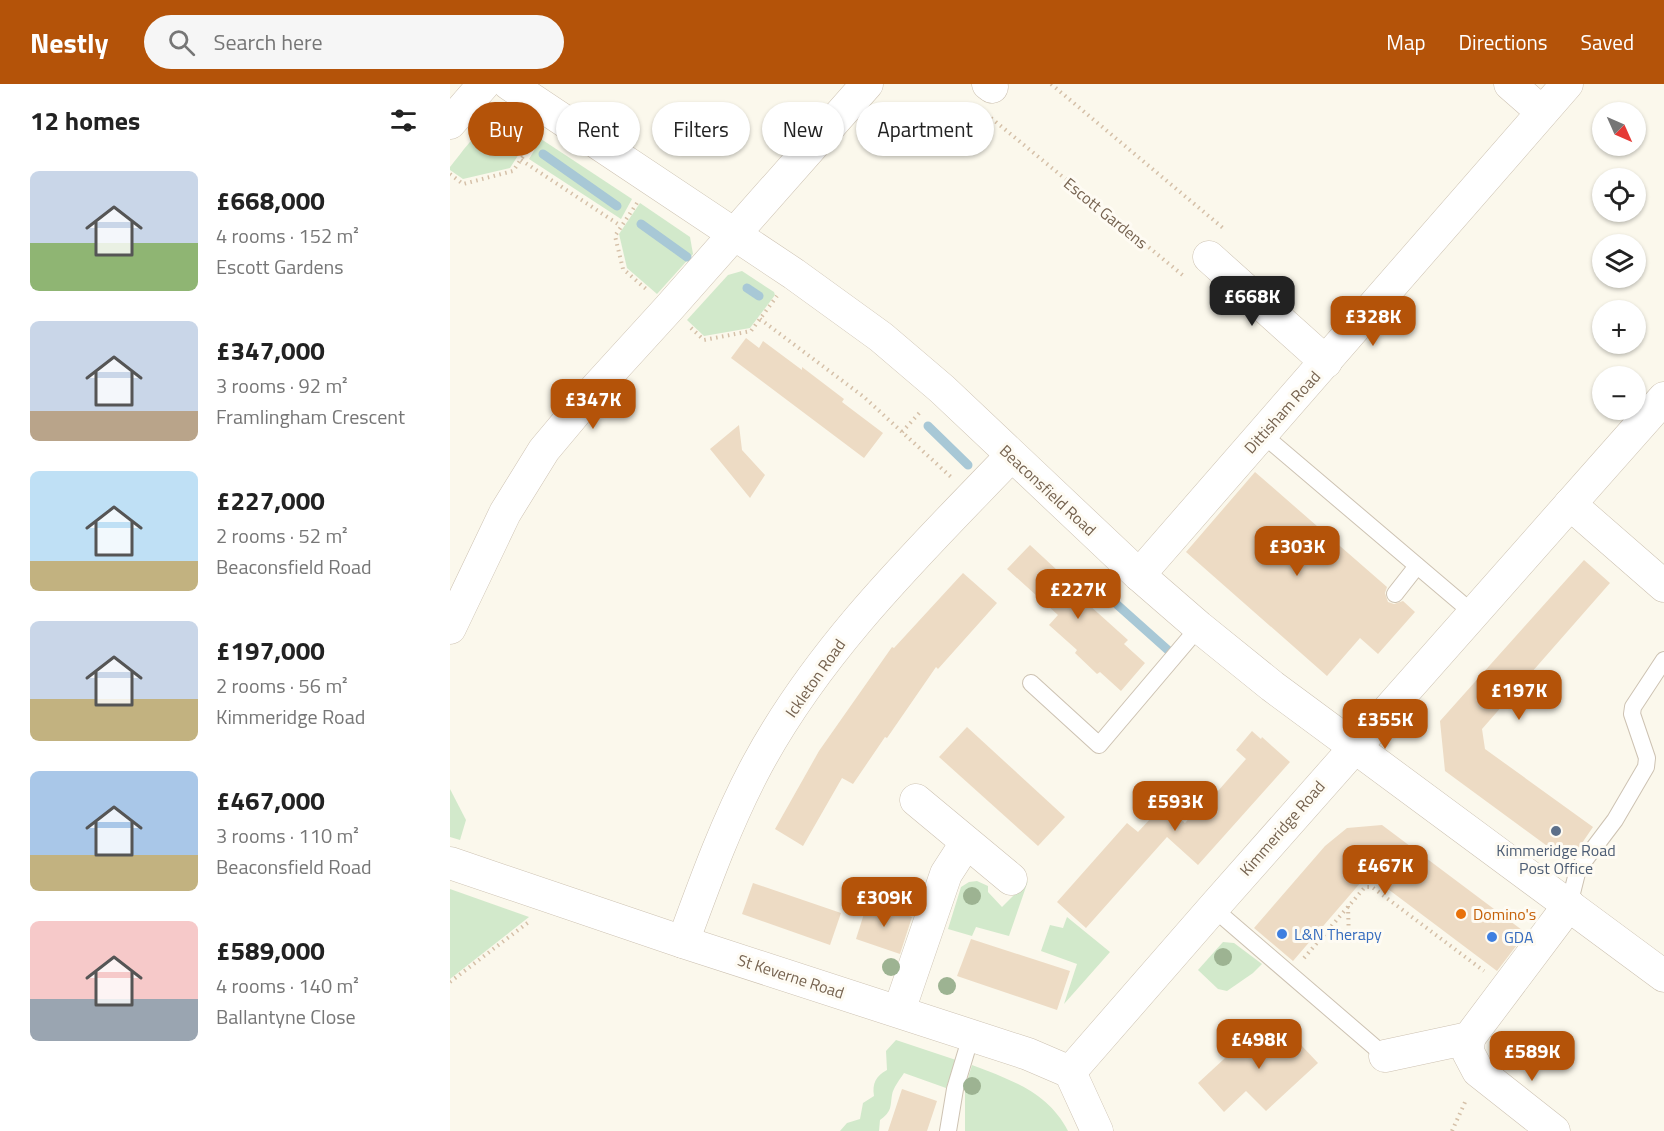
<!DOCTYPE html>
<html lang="en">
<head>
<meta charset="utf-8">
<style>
  body { margin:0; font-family:"Titillium Web",sans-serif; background:#f6f6f6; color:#222; height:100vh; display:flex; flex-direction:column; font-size:22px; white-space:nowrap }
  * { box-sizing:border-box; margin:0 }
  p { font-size:20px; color:#767676 }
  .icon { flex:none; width:33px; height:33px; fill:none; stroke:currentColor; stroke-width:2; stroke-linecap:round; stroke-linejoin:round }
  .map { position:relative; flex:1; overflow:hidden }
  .sheet { display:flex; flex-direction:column; background:#fff; width:450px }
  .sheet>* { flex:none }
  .hud { position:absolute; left:18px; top:18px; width:570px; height:54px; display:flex; gap:12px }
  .needle { width:39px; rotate:135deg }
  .buttons { position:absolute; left:1142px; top:18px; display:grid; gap:12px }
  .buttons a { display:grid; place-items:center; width:54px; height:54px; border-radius:50%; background:#fff; box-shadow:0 2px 4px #0004; font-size:30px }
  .price { position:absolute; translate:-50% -51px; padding:0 14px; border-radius:12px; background:#b45309; color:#fff; font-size:20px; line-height:39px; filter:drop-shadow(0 2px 3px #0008) }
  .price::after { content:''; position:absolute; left:50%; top:36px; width:18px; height:14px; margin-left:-9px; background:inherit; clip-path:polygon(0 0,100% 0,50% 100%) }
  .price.selected { background:#222; color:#fff }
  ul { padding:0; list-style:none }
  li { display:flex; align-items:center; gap:18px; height:150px; padding:0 30px }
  li span { display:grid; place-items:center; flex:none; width:168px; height:120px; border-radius:9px; color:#555 }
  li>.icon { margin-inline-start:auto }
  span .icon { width:72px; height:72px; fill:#fffc; stroke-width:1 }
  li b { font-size:26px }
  h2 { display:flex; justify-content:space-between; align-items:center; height:72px; padding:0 30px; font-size:26px }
  .chip { padding:0 21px; border-radius:27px; background:#fff; box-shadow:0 2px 4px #0004; font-size:21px; line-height:54px }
  .chip.selected { background:#b45309; color:#fff }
  header { display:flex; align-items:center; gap:36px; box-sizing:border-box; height:84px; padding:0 30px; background:#b45309; color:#fff }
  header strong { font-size:28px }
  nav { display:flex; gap:33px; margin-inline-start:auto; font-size:21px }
  .search { width:420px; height:54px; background:#f6f6f6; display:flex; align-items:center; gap:15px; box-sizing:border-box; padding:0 21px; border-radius:33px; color:#767676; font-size:22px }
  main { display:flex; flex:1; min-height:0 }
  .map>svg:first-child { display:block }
  .green { fill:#d2e9cb }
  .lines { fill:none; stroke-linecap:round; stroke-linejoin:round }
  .stream { stroke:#a8c8d6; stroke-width:9 }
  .building { fill:#eddbc4 }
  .service-casing { stroke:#cdc2b2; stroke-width:18 }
  .minor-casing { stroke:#cdc2b2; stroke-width:33 }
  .path { stroke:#d5c0a8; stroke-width:4; stroke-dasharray:1.5 4.5; stroke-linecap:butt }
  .service { stroke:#fff; stroke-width:16 }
  .minor { stroke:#fff; stroke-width:32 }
  .tree { fill:#9db392 }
  .service-dot { fill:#5c6f8a; stroke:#fefbf3; stroke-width:2 }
  .food-dot { fill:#e8710a; stroke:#fefbf3; stroke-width:2 }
  .shop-dot { fill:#3f7fe0; stroke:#fefbf3; stroke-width:2 }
  .labels { text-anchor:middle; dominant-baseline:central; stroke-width:6; stroke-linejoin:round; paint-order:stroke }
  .street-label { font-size:16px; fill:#766350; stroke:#fefbf3 }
  .service-label { font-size:16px; fill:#4e5e75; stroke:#fefbf3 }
  .food-label { font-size:16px; fill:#c56008; stroke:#fefbf3; text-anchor:start }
  .shop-label { font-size:16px; fill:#366cbe; stroke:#fefbf3; text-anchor:start }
</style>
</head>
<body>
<header>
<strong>Nestly</strong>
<div class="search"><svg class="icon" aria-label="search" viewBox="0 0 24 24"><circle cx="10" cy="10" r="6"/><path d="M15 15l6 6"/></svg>Search here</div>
<nav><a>Map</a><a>Directions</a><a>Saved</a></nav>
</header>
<main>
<section class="sheet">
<h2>12 homes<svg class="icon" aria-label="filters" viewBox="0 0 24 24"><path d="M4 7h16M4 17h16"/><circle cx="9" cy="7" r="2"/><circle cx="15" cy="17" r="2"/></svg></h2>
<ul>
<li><span style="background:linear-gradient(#c9d6e8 60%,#8fb573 0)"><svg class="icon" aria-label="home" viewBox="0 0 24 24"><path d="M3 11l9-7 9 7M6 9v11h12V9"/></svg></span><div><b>£668,000</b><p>4 rooms · 152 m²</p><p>Escott Gardens</p></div></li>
<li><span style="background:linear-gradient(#c9d6e8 75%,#b9a48a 0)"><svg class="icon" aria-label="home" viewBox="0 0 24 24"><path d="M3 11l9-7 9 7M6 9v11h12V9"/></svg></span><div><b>£347,000</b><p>3 rooms · 92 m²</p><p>Framlingham Crescent</p></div></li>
<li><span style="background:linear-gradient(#bfe0f5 75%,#c2b280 0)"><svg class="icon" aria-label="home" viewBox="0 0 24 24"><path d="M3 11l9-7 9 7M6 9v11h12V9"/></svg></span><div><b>£227,000</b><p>2 rooms · 52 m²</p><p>Beaconsfield Road</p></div></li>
<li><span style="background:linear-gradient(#c9d6e8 65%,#c2b280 0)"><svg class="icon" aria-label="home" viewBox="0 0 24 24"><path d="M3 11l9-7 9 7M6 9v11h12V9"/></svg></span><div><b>£197,000</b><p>2 rooms · 56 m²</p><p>Kimmeridge Road</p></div></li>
<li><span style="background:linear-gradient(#a9c7e8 70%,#c2b280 0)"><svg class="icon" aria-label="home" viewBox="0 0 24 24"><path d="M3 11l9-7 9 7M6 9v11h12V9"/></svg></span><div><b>£467,000</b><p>3 rooms · 110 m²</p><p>Beaconsfield Road</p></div></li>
<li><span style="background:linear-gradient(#f6c9c9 65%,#9aa5b1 0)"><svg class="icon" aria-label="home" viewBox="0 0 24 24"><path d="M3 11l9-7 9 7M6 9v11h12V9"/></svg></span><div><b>£589,000</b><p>4 rooms · 140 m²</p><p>Ballantyne Close</p></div></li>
</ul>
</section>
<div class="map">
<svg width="1214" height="1047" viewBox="0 0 1214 1047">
  <rect width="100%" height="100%" fill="#fbf8ec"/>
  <g class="green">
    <path d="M 53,29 L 83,48 L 60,84 L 13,95 L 0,86 L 0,83 C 10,71 39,30 53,29 Z"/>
    <path d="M 91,55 L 182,115 L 171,135 L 79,75 Z"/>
    <path d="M 190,119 L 240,153 L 243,170 L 207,210 L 177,184 L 169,150 Z"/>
    <path d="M 292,187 L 324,208 L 325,211 L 300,244 L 254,252 L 237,236 L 278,191 Z"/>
    <path d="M 0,705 L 16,736 L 10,756 L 0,753 Z"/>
    <path d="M 527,797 L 538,802 L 538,808 L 552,823 L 578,797 L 559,852 L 526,843 L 522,852 L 498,845 L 511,803 L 519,798 Z"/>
    <path d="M 0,805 L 79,833 L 0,895 Z"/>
    <path d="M 617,833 L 660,868 L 614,920 L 627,880 L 591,867 L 600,841 L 613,844 Z"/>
    <path d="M 773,858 L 784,859 L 812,880 L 803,889 L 777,907 L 768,905 L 748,886 Z"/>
    <path d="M 446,956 L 506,976 L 496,1004 L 454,989 C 450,995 443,1004 442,1011 C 440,1024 442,1027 430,1036 L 429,1047 L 390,1047 L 397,1039 L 410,1035 L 413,1019 L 424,1012 C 422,999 426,992 437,986 L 436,967 Z"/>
    <path d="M 522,981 C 561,996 598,1008 618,1047 L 515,1047 L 515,1004 Z"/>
  </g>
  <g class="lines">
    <g class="stream">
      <path d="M 61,47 L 68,52"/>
      <path d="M 93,70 L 167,122"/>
      <path d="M 191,140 L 237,173"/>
      <path d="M 297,204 L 309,212"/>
      <path d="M 478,342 L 518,381"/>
      <path d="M 644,500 L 719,567"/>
    </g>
  </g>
  <g class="building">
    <path d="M 296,254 L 309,264 L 313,257 L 352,286 L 352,283 L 394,315 L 392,318 L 433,349 L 414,374 L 281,274 Z"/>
    <path d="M 289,341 L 292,366 L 315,391 L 300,414 L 260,365 Z"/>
    <path d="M 805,388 L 937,503 L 935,509 L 938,518 L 944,520 L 953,517 L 965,528 L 928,570 L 910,554 L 877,592 L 736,468 Z"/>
    <path d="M 580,461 L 621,499 L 618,502 L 678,556 L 674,560 L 695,579 L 671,607 L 650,588 L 647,590 L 625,569 L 627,566 L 599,541 L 608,531 L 557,485 Z"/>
    <path d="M 1134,476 L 1160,499 L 1032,645 L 1035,665 L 1143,743 L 1119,778 L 995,687 L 990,637 Z"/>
    <path d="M 513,489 L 547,519 L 488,585 L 486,583 L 437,654 L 435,653 L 403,700 L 392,694 L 353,762 L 325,745 L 369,667 L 442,563 L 444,564 Z"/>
    <path d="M 517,643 L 615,733 L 588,762 L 489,673 Z"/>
    <path d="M 802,647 L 811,655 L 812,653 L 840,678 L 748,781 L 717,753 L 636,844 L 607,818 L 677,739 L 688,748 L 714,720 L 735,739 L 744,729 L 747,731 L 796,675 L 786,666 Z"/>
    <path d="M 932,741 L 1076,849 L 1047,887 L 918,790 L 843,877 L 804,844 L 875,762 L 897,744 Z"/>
    <path d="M 303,799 L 391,829 L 380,861 L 292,830 Z"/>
    <path d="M 418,817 L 462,833 L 450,870 L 406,855 Z"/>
    <path d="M 521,855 L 620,887 L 607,926 L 507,892 Z"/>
    <path d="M 813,939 L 826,953 L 836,945 L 868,979 L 816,1027 L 796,1007 L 774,1028 L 748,999 Z"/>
    <path d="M 452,1005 L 487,1017 L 477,1047 L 438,1047 Z"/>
  </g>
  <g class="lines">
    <g class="service-casing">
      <g id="service">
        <path d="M 812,350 L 1024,530"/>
        <path d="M 945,510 L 967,482"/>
        <path d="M 581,599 L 649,661 L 749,543"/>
        <path d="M 1119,821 L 1128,785 L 1165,736 L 1196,683 L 1197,674 L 1182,630 L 1183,623 L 1214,576"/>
        <path d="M 763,824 L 935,972"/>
        <path d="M 498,1047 L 505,1005 L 521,952"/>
      </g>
    </g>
    <g class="minor-casing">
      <g id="minor">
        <path d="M 59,0 L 344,190 L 431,253 L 492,305 L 689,491 L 749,543 L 822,602 L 1214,892"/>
        <path d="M 538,0 L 542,3"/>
        <path d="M 1060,0 L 1092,28"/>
        <path d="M 0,39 L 34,0"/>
        <path d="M 759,173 L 876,278"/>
        <path d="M 1120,420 L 1214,502"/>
        <path d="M 689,491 L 1117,0"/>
        <path d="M 0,544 L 55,429 L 94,366 L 146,304 L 219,224 L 417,0"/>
        <path d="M 466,716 L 561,795"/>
        <path d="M 0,779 L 233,858 L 578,970 L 620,988 L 647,1047"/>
        <path d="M 233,858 C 255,798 277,737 307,681 C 371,562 469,468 561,372"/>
        <path d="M 449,927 L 496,790 L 516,759"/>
        <path d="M 1019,954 L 1018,968 L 1028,987 L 1104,1047"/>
        <path d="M 935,972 L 1019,954 L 1119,821"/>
        <path d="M 620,988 L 763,824 L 1214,314"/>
      </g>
    </g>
    <g class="path">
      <path d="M 601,0 L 773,144"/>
      <path d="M 541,34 L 735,193"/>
      <path d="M 71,76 L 171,142"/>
      <path d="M 0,90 L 13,100 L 63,87 L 85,55"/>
      <path d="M 187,119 L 165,152 L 173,185 L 196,205"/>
      <path d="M 310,235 L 414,313 L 501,393"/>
      <path d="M 241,244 L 254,256 L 301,247 L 327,212"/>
      <path d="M 452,348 L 472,326"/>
      <path d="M 898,822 L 899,857 L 907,856"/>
      <path d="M 854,874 L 915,803 L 922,803 L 1034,887"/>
      <path d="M 0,898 L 80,837"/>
      <path d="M 1002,1047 L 1016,1016"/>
    </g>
    <use href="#service" class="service"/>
    <use href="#minor" class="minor"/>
  </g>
  <g class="tree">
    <circle cx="522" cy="812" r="9"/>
    <circle cx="773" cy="873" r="9"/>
    <circle cx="441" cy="883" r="9"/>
    <circle cx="497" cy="902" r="9"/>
    <circle cx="522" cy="1002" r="9"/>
  </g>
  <circle class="service-dot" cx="1106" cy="747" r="6"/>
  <circle class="food-dot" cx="1011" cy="830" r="6"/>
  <g class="shop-dot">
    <circle cx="832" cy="850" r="6"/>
    <circle cx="1042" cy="853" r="6"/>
  </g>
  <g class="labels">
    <g class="street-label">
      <text transform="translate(656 129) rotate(39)">Escott Gardens</text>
      <text transform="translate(832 328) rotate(-48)">Dittisham Road</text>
      <text transform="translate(598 406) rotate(43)">Beaconsfield Road</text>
      <text transform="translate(365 594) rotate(-55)">Ickleton Road</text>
      <text transform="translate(832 744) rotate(-49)">Kimmeridge Road</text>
      <text transform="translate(341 892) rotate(18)">St Keverne Road</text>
    </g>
    <g class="service-label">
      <text x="1106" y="766">Kimmeridge Road<tspan x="1106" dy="18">Post Office</tspan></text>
    </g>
    <g class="food-label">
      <text x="1023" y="830">Domino's</text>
    </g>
    <g class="shop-label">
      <text x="844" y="850">L&amp;N Therapy</text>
      <text x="1054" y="853">GDA</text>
    </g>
  </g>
</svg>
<div class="buttons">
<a><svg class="needle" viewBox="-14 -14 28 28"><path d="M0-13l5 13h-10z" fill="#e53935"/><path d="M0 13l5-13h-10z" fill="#767676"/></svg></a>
<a><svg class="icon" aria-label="locate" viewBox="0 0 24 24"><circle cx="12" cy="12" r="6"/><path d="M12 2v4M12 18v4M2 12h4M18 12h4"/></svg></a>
<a><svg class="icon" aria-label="layers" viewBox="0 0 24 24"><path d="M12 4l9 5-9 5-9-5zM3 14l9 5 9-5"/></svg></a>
<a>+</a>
<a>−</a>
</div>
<b class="price selected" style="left:802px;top:243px">£668K</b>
<b class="price" style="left:923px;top:263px">£328K</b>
<b class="price" style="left:143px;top:346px">£347K</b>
<b class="price" style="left:847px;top:493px">£303K</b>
<b class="price" style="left:628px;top:536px">£227K</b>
<b class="price" style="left:1069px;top:637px">£197K</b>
<b class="price" style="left:935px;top:666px">£355K</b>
<b class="price" style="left:725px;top:748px">£593K</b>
<b class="price" style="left:935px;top:812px">£467K</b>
<b class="price" style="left:434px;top:844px">£309K</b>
<b class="price" style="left:809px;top:986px">£498K</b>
<b class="price" style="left:1082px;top:998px">£589K</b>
<div class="hud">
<a class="chip selected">Buy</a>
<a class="chip">Rent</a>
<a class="chip">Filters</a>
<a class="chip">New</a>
<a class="chip">Apartment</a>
</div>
</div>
</main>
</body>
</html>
